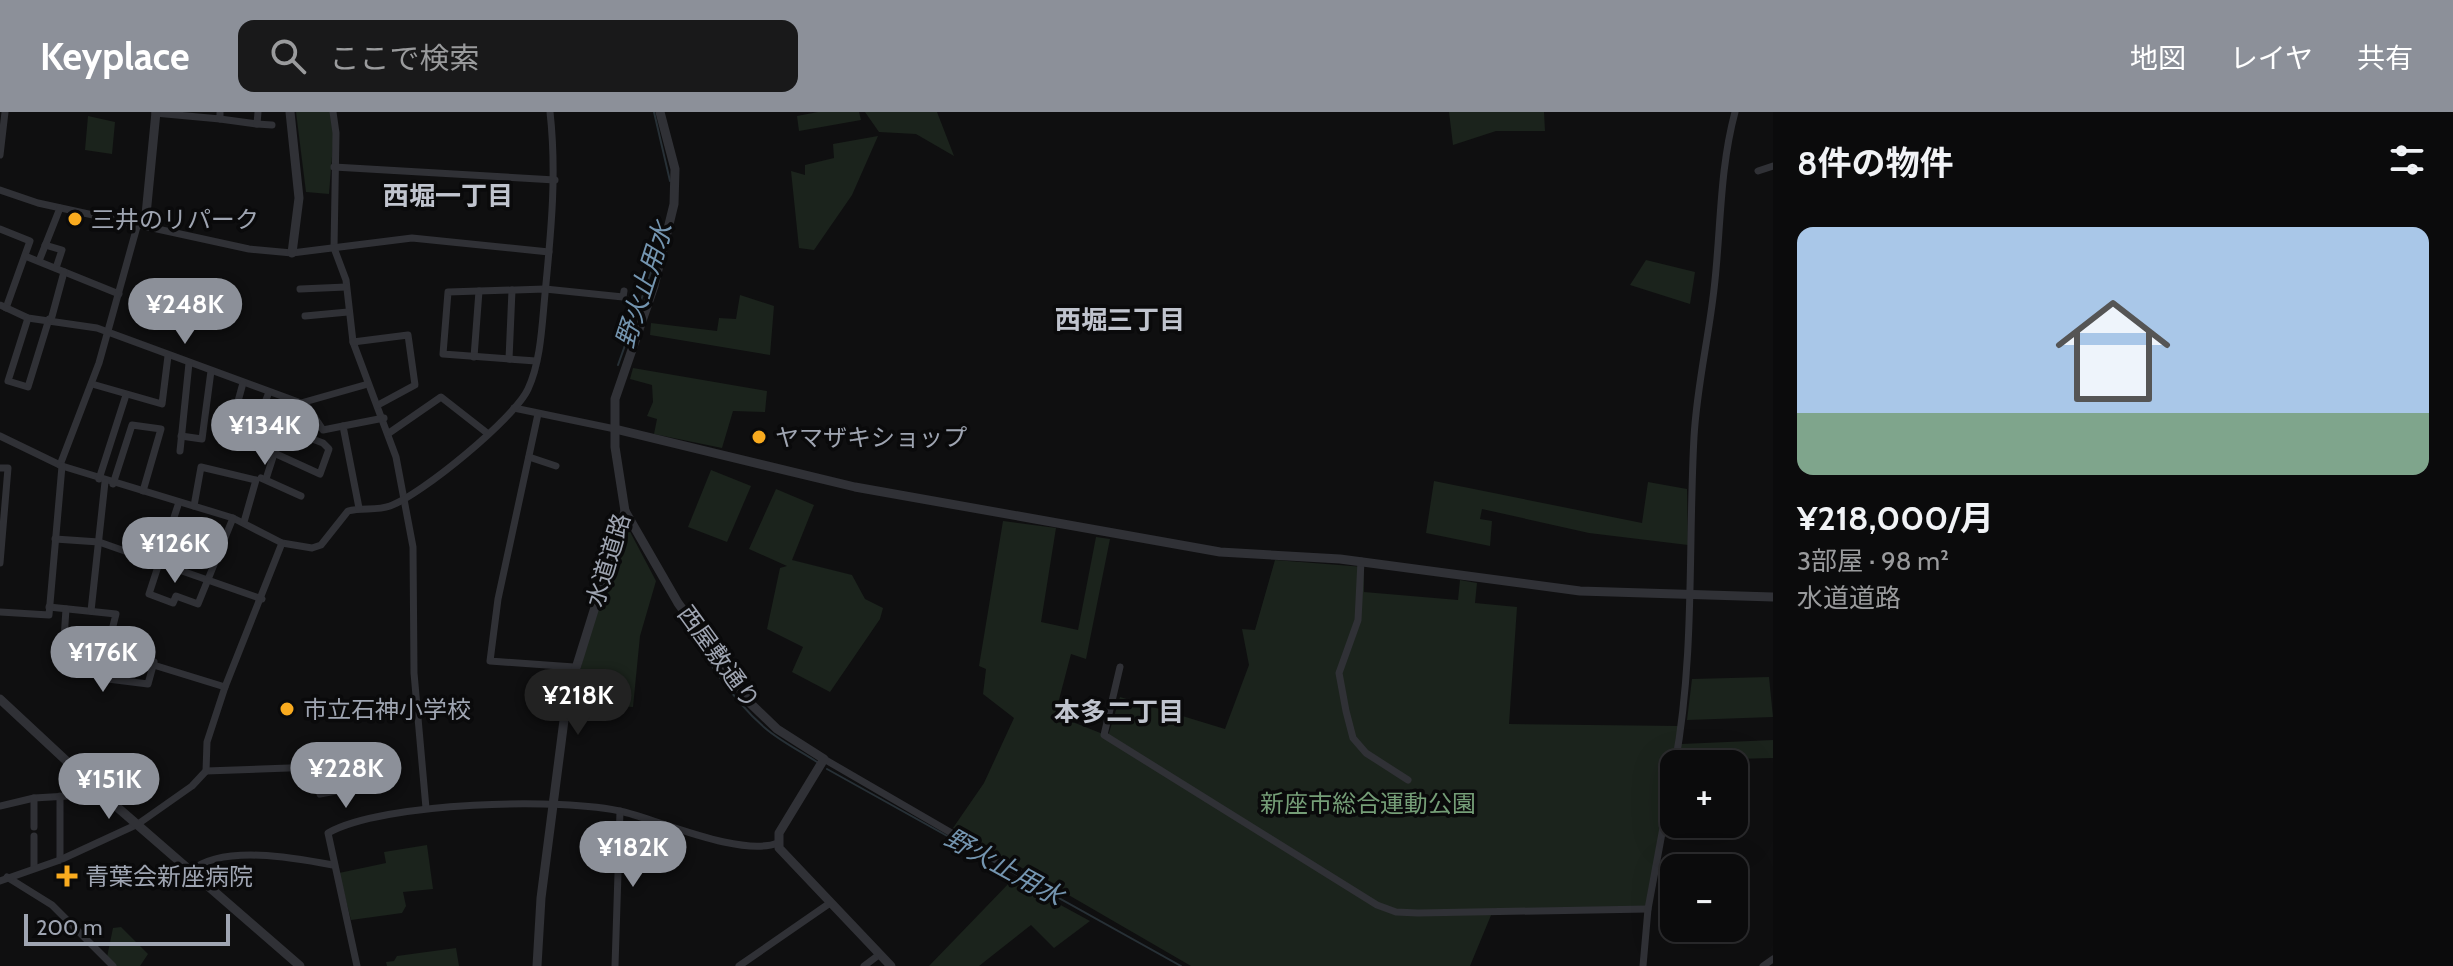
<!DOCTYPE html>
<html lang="ja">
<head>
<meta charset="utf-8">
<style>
  body { margin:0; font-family:Cabin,"Noto Sans JP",sans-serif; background:#19191a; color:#f1f3f6; height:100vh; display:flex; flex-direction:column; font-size:30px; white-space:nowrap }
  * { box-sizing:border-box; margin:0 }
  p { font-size:26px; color:#9a9b9d }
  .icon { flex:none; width:44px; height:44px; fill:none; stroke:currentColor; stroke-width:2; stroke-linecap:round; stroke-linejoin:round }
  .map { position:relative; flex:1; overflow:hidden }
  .side { display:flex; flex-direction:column; background:#0b0b0c; width:680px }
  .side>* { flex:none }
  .fabs { position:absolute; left:1660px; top:638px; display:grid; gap:16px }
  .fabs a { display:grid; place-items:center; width:88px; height:88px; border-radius:16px; background:#0b0b0c; box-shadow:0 8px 32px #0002,0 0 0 2px #2b2b2d; font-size:40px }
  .scale { position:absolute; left:24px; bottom:20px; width:206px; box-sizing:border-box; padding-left:8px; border:4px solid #9fa5b2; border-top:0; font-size:22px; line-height:28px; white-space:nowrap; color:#9fa5b2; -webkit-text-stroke:6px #0a0a0b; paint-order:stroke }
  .price { position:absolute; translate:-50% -68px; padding:0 18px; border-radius:28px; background:#8c9099; color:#fff; font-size:26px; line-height:52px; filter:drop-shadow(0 2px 4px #0008) }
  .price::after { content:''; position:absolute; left:50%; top:48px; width:24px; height:18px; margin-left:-12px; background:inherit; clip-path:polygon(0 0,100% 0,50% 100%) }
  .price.active { background:#222; color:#fff }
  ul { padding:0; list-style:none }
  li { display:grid; align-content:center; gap:16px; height:424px; padding:0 24px }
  li span { display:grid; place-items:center; height:248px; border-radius:16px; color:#555 }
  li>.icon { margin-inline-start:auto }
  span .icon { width:144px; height:144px; fill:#fffc; stroke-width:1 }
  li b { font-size:34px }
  h2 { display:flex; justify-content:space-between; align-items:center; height:96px; padding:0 24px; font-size:34px }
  header { display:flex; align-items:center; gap:48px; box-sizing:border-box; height:112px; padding:0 40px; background:#8c9099; color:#fff }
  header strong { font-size:38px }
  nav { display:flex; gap:44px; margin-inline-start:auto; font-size:28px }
  .search { width:560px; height:72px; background:#19191a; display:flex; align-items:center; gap:20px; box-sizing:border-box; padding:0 28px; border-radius:16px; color:#9a9b9d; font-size:30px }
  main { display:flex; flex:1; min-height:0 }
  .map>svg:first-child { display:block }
  .green { fill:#1b231c }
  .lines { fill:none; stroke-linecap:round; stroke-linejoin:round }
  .stream { stroke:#273036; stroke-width:2 }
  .minor { stroke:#303136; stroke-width:7 }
  .tertiary { stroke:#303136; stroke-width:9 }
  .poi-dot { fill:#f9ab1f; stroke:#0a0a0b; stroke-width:3 }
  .labels { text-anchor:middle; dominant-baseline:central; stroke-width:7; stroke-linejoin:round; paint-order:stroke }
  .poi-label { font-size:24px; fill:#9fa5b2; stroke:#0a0a0b; text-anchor:start }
  .street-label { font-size:24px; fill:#9fa5b2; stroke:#0a0a0b }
  .park-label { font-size:24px; fill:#759e77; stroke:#0a0a0b }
  .neighbourhood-label { font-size:26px; font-weight:bold; fill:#c0c4ce; stroke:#0a0a0b }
  .water-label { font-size:26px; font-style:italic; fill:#7495b0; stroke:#0a0a0b }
</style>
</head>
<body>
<header>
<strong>Keyplace</strong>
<div class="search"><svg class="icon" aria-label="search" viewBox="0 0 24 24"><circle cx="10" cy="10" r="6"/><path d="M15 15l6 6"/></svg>ここで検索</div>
<nav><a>地図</a><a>レイヤ</a><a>共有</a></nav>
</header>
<main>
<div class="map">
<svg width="1773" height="854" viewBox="0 0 1773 854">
  <rect width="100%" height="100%" fill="#0f0f10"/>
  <g class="green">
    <path d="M 296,0 L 330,0 L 334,20 L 329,82 L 306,80 Z"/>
    <path d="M 818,0 L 859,0 L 861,8 L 799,19 L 797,4 Z"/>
    <path d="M 865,0 L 937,0 L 954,44 L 916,22 L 879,20 Z"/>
    <path d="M 1449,0 L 1544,0 L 1545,19 L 1496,19 L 1453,33 Z"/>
    <path d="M 88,4 L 115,10 L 112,42 L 85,38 Z"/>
    <path d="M 878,24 L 852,83 L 814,138 L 799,136 L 791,59 L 805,63 L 805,53 L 834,46 L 833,32 Z"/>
    <path d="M 1646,148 L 1695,160 L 1690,192 L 1630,173 Z"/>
    <path d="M 740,183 L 774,194 L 770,243 L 650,223 L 651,211 L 717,219 L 719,206 L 736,207 Z"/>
    <path d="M 633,256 L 767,279 L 765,300 L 733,299 L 722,336 L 654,322 L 657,307 L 647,304 L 653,290 L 652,273 L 630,267 Z"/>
    <path d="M 711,358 L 751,374 L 727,430 L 688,415 Z"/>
    <path d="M 1434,369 L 1642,411 L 1648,370 L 1687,377 L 1688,433 L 1589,421 L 1482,397 L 1480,407 L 1492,409 L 1490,434 L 1426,421 Z"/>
    <path d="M 776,377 L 814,393 L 792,448 L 852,463 L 865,487 L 883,496 L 880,507 L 830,580 L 792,560 L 803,535 L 767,517 L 780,456 L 787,454 L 749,437 Z"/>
    <path d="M 1003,409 L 1056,416 L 1041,510 L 1078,518 L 1096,425 L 1110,427 L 1086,547 L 1071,542 L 1055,603 L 1108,624 L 1120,585 L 1225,617 L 1249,553 L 1242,517 L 1255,518 L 1275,448 L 1364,455 L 1364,480 L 1458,488 L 1460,468 L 1477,471 L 1475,491 L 1517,495 L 1509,612 L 1680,614 L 1646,797 L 1494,796 L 1470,854 L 1191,854 L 953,716 L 984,671 L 1014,606 L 983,582 L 986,557 L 979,554 Z"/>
    <path d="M 627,414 L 656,469 L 640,524 L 633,595 L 572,592 L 587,530 Z"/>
    <path d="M 1769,565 L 1773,605 L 1687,608 L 1692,567 Z"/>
    <path d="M 1773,628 L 1773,646 L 1735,647 L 1734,664 L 1734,652 L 1679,652 L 1681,632 Z"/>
    <path d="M 427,733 L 433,777 L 403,780 L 406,794 L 402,801 L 351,808 L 339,761 L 386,751 L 384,740 Z"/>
    <path d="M 1013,767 L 1090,809 L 1054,836 L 1031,813 L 979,854 L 929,854 Z"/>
    <path d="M 121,815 L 148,842 L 140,854 L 115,854 L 107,845 L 113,816 Z"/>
    <path d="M 456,836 L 459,854 L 387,854 L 386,850 L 394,849 L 397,844 Z"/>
  </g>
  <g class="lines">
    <g class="stream">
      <path d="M 654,0 L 670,69"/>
      <path d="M 618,253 L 656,146"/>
      <path d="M 679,500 C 702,540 729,585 765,616 C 780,629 800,639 817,650"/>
      <path d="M 827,657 L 1181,854"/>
    </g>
    <g class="minor">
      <path d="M 333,0 L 336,21 L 334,136 L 346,168 L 353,230 L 396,345 L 413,435 L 414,561 L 426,696"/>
      <path d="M 155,1 L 220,7 L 220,0"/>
      <path d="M 220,7 L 257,12 L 258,0"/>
      <path d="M 257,12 L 272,13"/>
      <path d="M 0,43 L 5,0"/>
      <path d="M 334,55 L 555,68"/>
      <path d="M 1758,59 L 1773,54"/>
      <path d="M 0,78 L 38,91 L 249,137 L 292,141 L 412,126 L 549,140"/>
      <path d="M 0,117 L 30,129 L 6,196"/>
      <path d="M 45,133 L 62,138 L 56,156"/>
      <path d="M 25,144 L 119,182"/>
      <path d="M 39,149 L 60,96"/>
      <path d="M 300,177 L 346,175"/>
      <path d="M 0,193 L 28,206 L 97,216 L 301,291 L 368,272"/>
      <path d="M 305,204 L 348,200"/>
      <path d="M 28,206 L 8,269 L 28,275 L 49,207"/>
      <path d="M 51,208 L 64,160"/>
      <path d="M 353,230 L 408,223 L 415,273 L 378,293"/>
      <path d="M 474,245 L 479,179"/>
      <path d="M 509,247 L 512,178"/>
      <path d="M 536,249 L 443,242 L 448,180 L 545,177 L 623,185 L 624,179"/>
      <path d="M 243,271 L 229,322 L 250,330 L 269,280"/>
      <path d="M 92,272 L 162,292 L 168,244"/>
      <path d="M 305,291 L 323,318 L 343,314"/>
      <path d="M 514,296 L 615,317"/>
      <path d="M 538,302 L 498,487 L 490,549 L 574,555"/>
      <path d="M 389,321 L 441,285 L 487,321"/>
      <path d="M 0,324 L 62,354 L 233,406 L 282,431 L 312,436 L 321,433 L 348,399 C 362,395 376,399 390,394 C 421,383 515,306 528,277 C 541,249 542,212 545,182 C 551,120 557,62 550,0"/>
      <path d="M 181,324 L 202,327 L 211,259"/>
      <path d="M 180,339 L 189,251"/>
      <path d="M 274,341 L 320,362 L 329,337 L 323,331 L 283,316"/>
      <path d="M 529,345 L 556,354"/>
      <path d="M 60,353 L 99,251 L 138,111"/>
      <path d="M 0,356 L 8,356 L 0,451"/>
      <path d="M 261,366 L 301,384"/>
      <path d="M 99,367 L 126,283"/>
      <path d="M 266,367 L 291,289"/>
      <path d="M 113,372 L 132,313 L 161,317 L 143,379"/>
      <path d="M 179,390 L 149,482 L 173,491 L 176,484 L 198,492 L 233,406"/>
      <path d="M 194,394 L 201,355 L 256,368 L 244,410"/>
      <path d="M 359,396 L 343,314 L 384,306"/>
      <path d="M 55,427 L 99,430 L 262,487"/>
      <path d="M 1361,449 L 1358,508 L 1339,561 L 1346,599 L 1353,626 L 1366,641 L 1408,668"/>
      <path d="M 49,495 L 116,502 L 100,566 L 148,572 L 154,550"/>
      <path d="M 91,499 L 105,370"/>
      <path d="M 0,500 L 49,503 L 62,354"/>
      <path d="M 108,539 L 225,575"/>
      <path d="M 63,542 L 66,497"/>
      <path d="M 1120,555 L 1104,623 L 1377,793 L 1396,800 L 1418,801 L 1648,797"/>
      <path d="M 824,647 L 1029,766"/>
      <path d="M 1675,652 C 1695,543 1688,435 1694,325 C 1697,271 1710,221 1715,168 C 1721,111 1720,56 1735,0"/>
      <path d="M 206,659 L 317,655 L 320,682 L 363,674"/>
      <path d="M 0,694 L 34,686 L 102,682"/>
      <path d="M 34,715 L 34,686"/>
      <path d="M 34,724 L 34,756"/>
      <path d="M 60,748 L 60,684"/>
      <path d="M 191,759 C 222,732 296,746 333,753"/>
      <path d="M 7,765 L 52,793 L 113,854"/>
      <path d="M 0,769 L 60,748 L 138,712 L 192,674 L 206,659 L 207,630 L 225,575 L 282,431"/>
      <path d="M 357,854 L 328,721 C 382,690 563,685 624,700 C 663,710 742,745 778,731"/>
      <path d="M 615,854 L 620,699"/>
      <path d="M 739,854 L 830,791"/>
      <path d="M 864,854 L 880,842"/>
      <path d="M 1643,854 L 1648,797 L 1674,656"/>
      <path d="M 1763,854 L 1773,847"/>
    </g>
    <g class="tertiary">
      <path d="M 290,0 L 299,86 L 292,141"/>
      <path d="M 145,113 L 156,0"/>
      <path d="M 615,317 L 855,375 L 1220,440 L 1340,447 L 1580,479 L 1773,485"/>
      <path d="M 625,399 L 678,491 L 750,591 L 777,617 L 824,647 L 779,721 L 779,736 L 891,854"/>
      <path d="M 0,587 L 102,682 L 300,854"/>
      <path d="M 537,854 L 541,786 L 567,585 L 625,399 L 615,335 L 615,287 L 654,174 L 674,92 L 675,57 L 660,0"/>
    </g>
  </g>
  <g class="poi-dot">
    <circle cx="75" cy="107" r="8"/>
    <circle cx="759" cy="325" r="8"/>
    <circle cx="287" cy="597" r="8"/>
    <path d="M63 752h8v8h8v8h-8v8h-8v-8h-8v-8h8z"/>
  </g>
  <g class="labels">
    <g class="poi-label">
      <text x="91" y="107">三井のリパーク</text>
      <text x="775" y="325">ヤマザキショップ</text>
      <text x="303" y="597">市立石神小学校</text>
      <text x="85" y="764">青葉会新座病院</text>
    </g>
    <g class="street-label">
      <text transform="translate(608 448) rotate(-73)">水道道路</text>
      <text transform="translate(719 545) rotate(54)">西屋敷通り</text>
    </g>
    <g class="park-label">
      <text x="1368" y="691">新座市総合運動公園</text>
    </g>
    <g class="neighbourhood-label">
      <text x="448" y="84">西堀一丁目</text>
      <text x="1120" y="208">西堀三丁目</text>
      <text x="1119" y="600">本多二丁目</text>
    </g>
    <g class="water-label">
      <text transform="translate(644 173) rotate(-72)">野火止用水</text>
      <text transform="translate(1004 755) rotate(29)">野火止用水</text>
    </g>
  </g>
</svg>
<div class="fabs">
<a>+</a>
<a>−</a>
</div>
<div class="scale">200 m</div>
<b class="price" style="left:185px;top:234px">¥248K</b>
<b class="price" style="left:265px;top:355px">¥134K</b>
<b class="price" style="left:175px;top:473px">¥126K</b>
<b class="price" style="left:103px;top:582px">¥176K</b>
<b class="price active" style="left:578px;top:625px">¥218K</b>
<b class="price" style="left:346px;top:698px">¥228K</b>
<b class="price" style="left:109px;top:709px">¥151K</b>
<b class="price" style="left:633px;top:777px">¥182K</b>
</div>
<section class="side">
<h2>8件の物件<svg class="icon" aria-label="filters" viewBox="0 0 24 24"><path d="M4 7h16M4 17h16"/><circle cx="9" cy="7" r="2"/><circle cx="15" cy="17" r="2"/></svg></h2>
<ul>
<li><span style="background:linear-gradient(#a9c7e8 75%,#7fa58c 0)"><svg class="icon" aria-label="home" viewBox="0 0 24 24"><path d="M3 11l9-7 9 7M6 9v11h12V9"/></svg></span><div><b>¥218,000/月</b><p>3部屋 · 98 m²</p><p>水道道路</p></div></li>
</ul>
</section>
</main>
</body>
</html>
